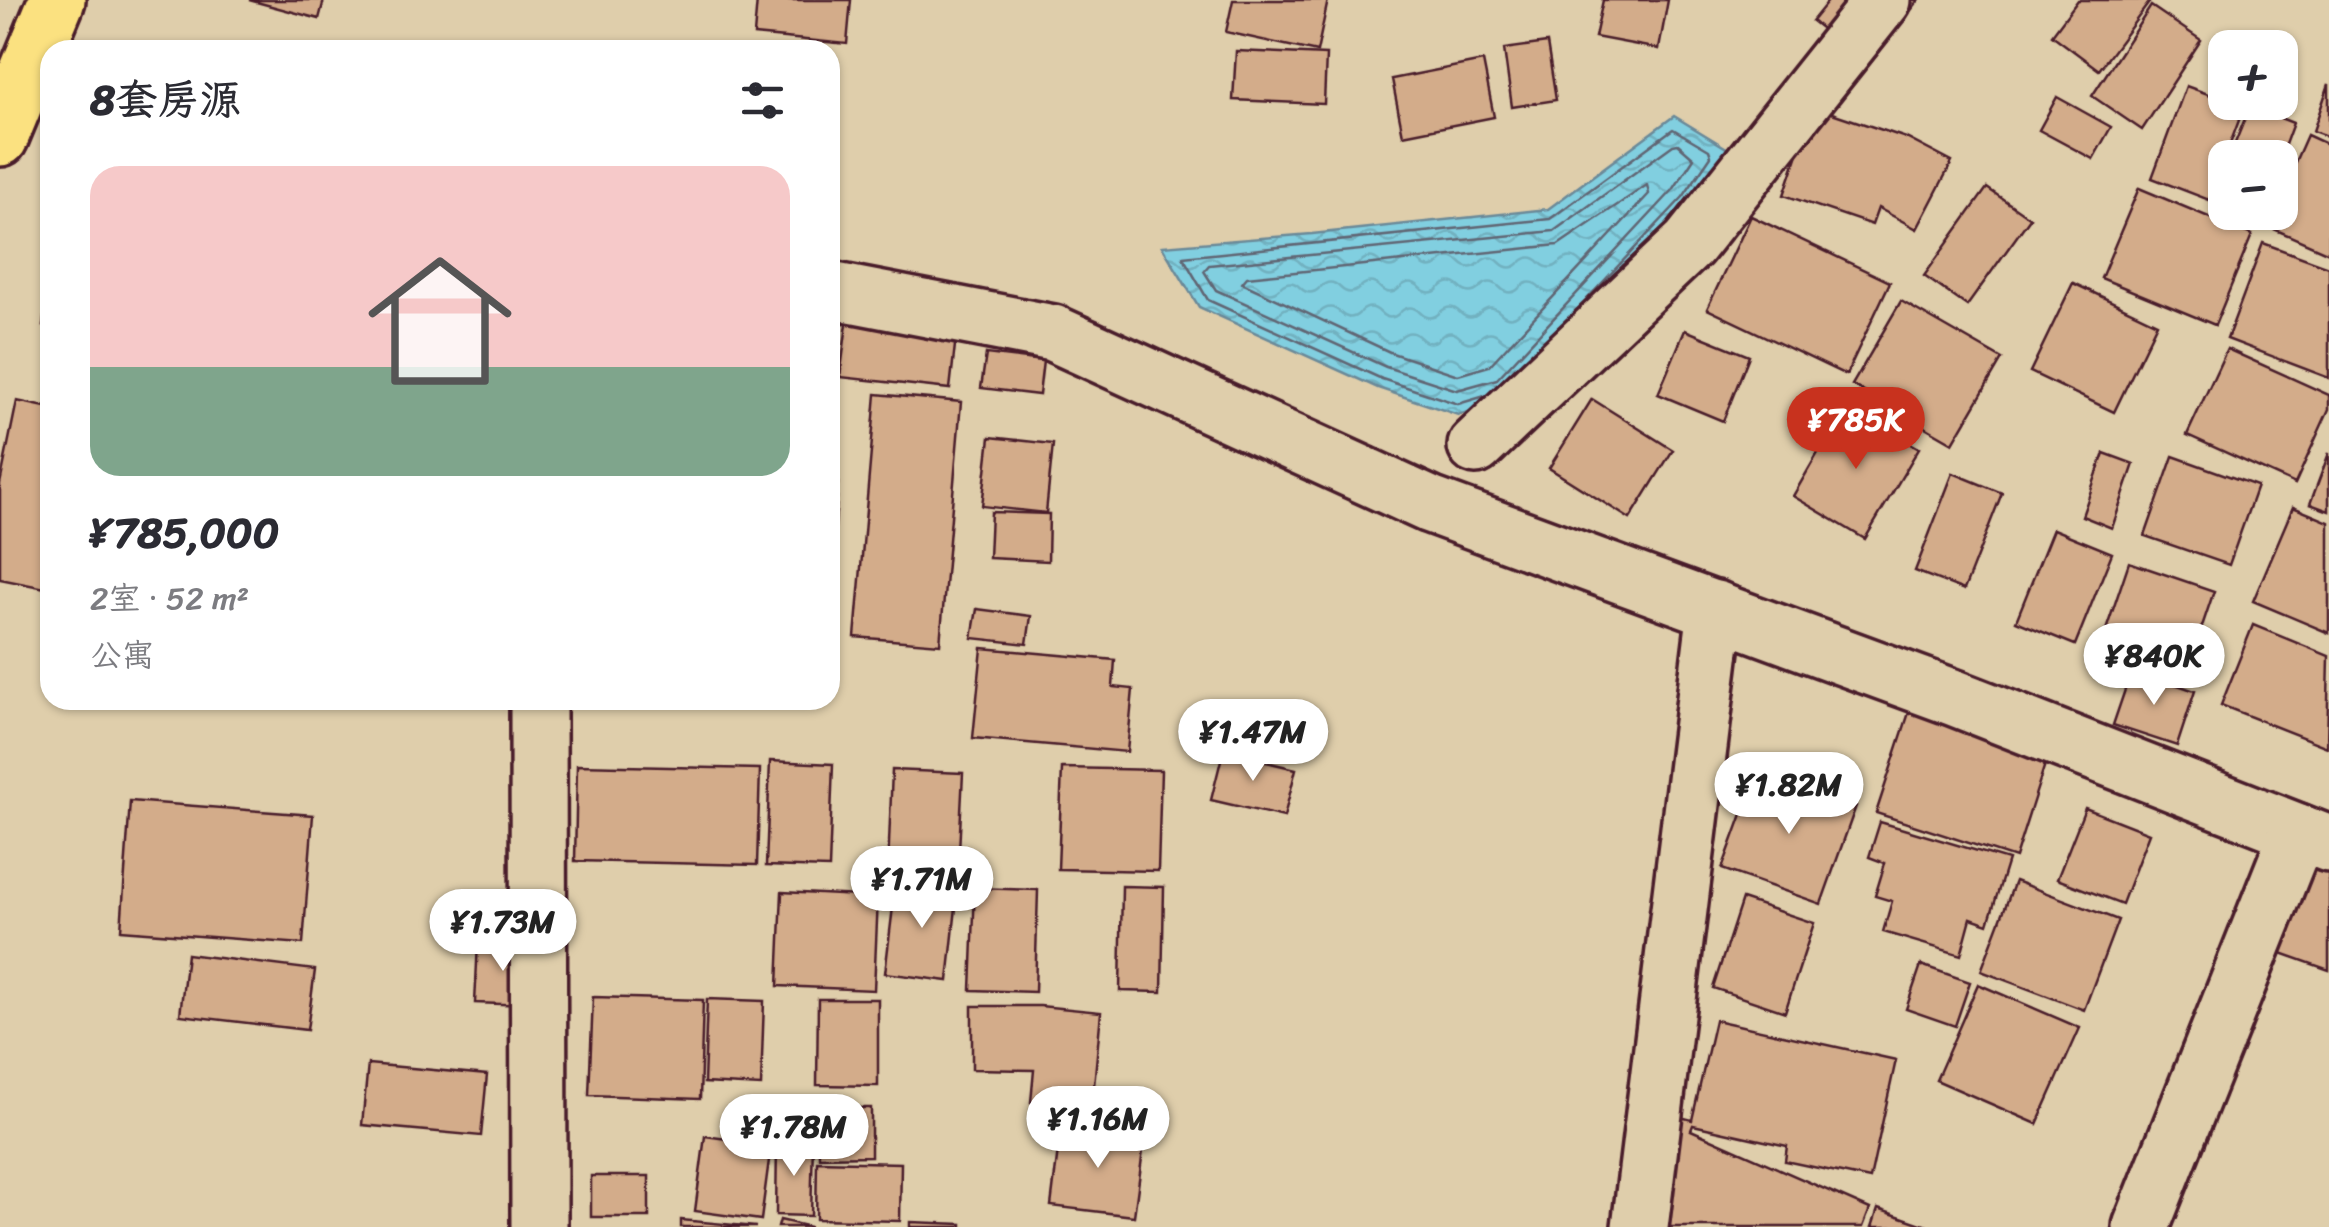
<!DOCTYPE html>
<html lang="zh">
<head>
<meta charset="utf-8">
<style>
  body { margin:0; font-family:Sriracha,"LXGW WenKai TC",sans-serif; background:#f2f2f3; color:#2b2b33; height:100vh; display:flex; flex-direction:column; font-size:38px; white-space:nowrap }
  * { box-sizing:border-box; margin:0 }
  p { font-size:32px; color:#7c7c81 }
  .icon { flex:none; width:55px; height:55px; fill:none; stroke:currentColor; stroke-width:2; stroke-linecap:round; stroke-linejoin:round }
  .map { position:relative; flex:1; overflow:hidden }
  .details { position:absolute; left:40px; top:40px; width:800px; height:670px; display:flex; flex-direction:column; background:#fff; border-radius:30px; box-shadow:0 2px 8px #0004 }
  .details>* { flex:none }
  .controls { position:absolute; left:2208px; top:30px; display:grid; gap:20px }
  .controls a { display:grid; place-items:center; width:90px; height:90px; border-radius:20px; background:#fff; box-shadow:0 2px 8px #0004; font-size:50px }
  .price { position:absolute; translate:-50% -85px; padding:0 22px; border-radius:35px; background:#fff; color:#222; font-size:32px; line-height:65px; filter:drop-shadow(0 2px 5px #0008) }
  .price::after { content:''; position:absolute; left:50%; top:60px; width:30px; height:22px; margin-left:-15px; background:inherit; clip-path:polygon(0 0,100% 0,50% 100%) }
  .price.selected { background:#c8321e; color:#fff }
  ul { padding:0; list-style:none }
  li { display:grid; align-content:center; gap:20px; height:530px; padding:0 50px }
  li span { display:grid; place-items:center; height:310px; border-radius:30px; color:#555 }
  li>.icon { margin-inline-start:auto }
  span .icon { width:180px; height:180px; fill:#fffc; stroke-width:1 }
  li b { font-size:42px }
  h2 { display:flex; justify-content:space-between; align-items:center; height:120px; padding:0 50px; font-size:42px }
  .map>svg:first-child { display:block }
  .water { fill:url(#water-waves); stroke:#6b8998; stroke-width:2.5 }
  .lines { fill:none; stroke-linecap:round; stroke-linejoin:round }
  .shore { stroke:#606573; stroke-width:2.5 }
  .building { fill:#d3ac8a; stroke:#4a1f2b; stroke-width:2.5 }
  .street-casing { stroke:#4a1f2b; stroke-width:62 }
  .primary-casing { stroke:#4a1f2b; stroke-width:62 }
  .street { stroke:#dfceab; stroke-width:55 }
  .primary { stroke:#fbe180; stroke-width:55 }
</style>
</head>
<body>
<div class="map">
<svg width="2329" height="1227" viewBox="0 0 2329 1227">
  <defs>
    <pattern id="water-waves" width="16" height="10" patternUnits="userSpaceOnUse" patternTransform="scale(2.5)"><rect width="16" height="10" fill="#81cfe0"/><path d="M0 5q4-4 8 0t8 0" fill="none" stroke="#71b1c0"/></pattern>
  </defs>
  <rect width="100%" height="100%" fill="#dfceab"/>
  <filter id="ink" filterUnits="userSpaceOnUse"><feTurbulence type="fractalNoise" baseFrequency=".01" numOctaves="2"/><feDisplacementMap in="SourceGraphic" scale="20" xChannelSelector="R" yChannelSelector="G"/><feConvolveMatrix kernelMatrix="1 2 1 2 8 2 1 2 1" color-interpolation-filters="sRGB"/></filter>
  <g filter="url(#ink)">
    <path class="water" d="M 1674,116 L 1728,149 L 1691,204 L 1509,400 L 1458,415 L 1378,388 L 1199,307 L 1162,246 L 1312,234 L 1548,209 Z"/>
    <g class="lines">
      <g class="shore">
        <path d="M 1678,144 L 1694,158 L 1673,190 L 1497,379 L 1457,390 L 1386,367 L 1216,290 L 1204,271 L 1209,265 L 1554,231 L 1673,145 Z"/>
        <path d="M 1647,185 L 1649,194 L 1489,366 L 1458,375 L 1392,353 L 1242,283 L 1247,277 L 1558,245 Z"/>
        <path d="M 1485,396 L 1458,404 L 1382,379 L 1208,300 L 1183,257 L 1550,219 L 1673,129 L 1709,150 L 1711,156 L 1683,197 L 1587,299"/>
      </g>
    </g>
    <g class="building">
      <path d="M 249,0 L 324,0 L 319,19 Z"/>
      <path d="M 757,0 L 851,0 L 847,44 L 754,35 Z"/>
      <path d="M 1233,0 L 1328,0 L 1317,52 L 1226,32 Z"/>
      <path d="M 1603,0 L 1668,0 L 1659,49 L 1595,37 Z"/>
      <path d="M 1829,0 L 1919,0 L 1869,65 L 1812,21 Z"/>
      <path d="M 2078,0 L 2151,0 L 2099,70 L 2052,35 Z"/>
      <path d="M 2151,6 L 2201,40 L 2142,130 L 2092,96 Z"/>
      <path d="M 1547,43 L 1556,100 L 1512,107 L 1504,49 Z"/>
      <path d="M 1236,51 L 1326,55 L 1324,104 L 1233,100 Z"/>
      <path d="M 1483,61 L 1494,117 L 1403,135 L 1392,79 Z"/>
      <path d="M 2329,84 L 2329,137 L 2313,131 Z"/>
      <path d="M 2186,86 L 2244,107 L 2209,200 L 2152,178 Z"/>
      <path d="M 2057,97 L 2111,127 L 2093,159 L 2039,130 Z"/>
      <path d="M 2250,106 L 2293,123 L 2280,158 L 2229,158 Z"/>
      <path d="M 1814,107 L 1906,138 L 1952,162 L 1917,229 L 1878,208 L 1872,225 L 1784,195 Z"/>
      <path d="M 2307,135 L 2329,145 L 2329,253 L 2267,226 L 2273,212 L 2280,212 L 2280,196 Z"/>
      <path d="M 2225,169 L 2225,209 L 2211,203 Z"/>
      <path d="M 1987,188 L 2030,218 L 1967,306 L 1924,276 Z"/>
      <path d="M 2139,188 L 2252,235 L 2215,325 L 2101,278 Z"/>
      <path d="M 2235,212 L 2258,212 L 2255,221 Z"/>
      <path d="M 1751,216 L 1890,282 L 1846,375 L 1707,309 Z"/>
      <path d="M 2263,243 L 2329,267 L 2329,378 L 2227,339 Z"/>
      <path d="M 50,270 L 50,327 L 43,326 Z"/>
      <path d="M 2073,283 L 2157,323 L 2114,412 L 2030,372 Z"/>
      <path d="M 1901,301 L 2002,359 L 1953,443 L 1852,385 Z"/>
      <path d="M 848,316 L 957,328 L 950,389 L 840,377 Z"/>
      <path d="M 1685,330 L 1749,356 L 1723,421 L 1658,394 Z"/>
      <path d="M 2227,349 L 2329,395 L 2329,409 L 2295,484 L 2187,435 Z"/>
      <path d="M 986,354 L 1043,361 L 1039,395 L 981,388 Z"/>
      <path d="M 876,394 L 961,402 L 940,644 L 855,637 Z"/>
      <path d="M 1592,399 L 1673,450 L 1630,519 L 1549,468 Z"/>
      <path d="M 17,401 L 50,408 L 50,589 L 0,579 L 0,484 Z"/>
      <path d="M 1845,406 L 1919,448 L 1865,539 L 1793,496 Z"/>
      <path d="M 990,437 L 1053,444 L 1046,513 L 982,506 Z"/>
      <path d="M 2104,453 L 2134,464 L 2112,528 L 2082,516 Z"/>
      <path d="M 2329,453 L 2329,511 L 2310,504 Z"/>
      <path d="M 2173,456 L 2257,486 L 2229,565 L 2145,536 Z"/>
      <path d="M 1953,473 L 2002,493 L 1964,590 L 1915,571 Z"/>
      <path d="M 830,482 L 838,483 L 830,596 Z"/>
      <path d="M 2293,507 L 2329,522 L 2329,633 L 2253,601 Z"/>
      <path d="M 991,512 L 1049,514 L 1048,561 L 989,558 Z"/>
      <path d="M 2053,529 L 2112,553 L 2075,645 L 2016,621 Z"/>
      <path d="M 2129,562 L 2214,591 L 2186,674 L 2101,645 Z"/>
      <path d="M 977,609 L 1031,616 L 1027,644 L 972,638 Z"/>
      <path d="M 2253,625 L 2329,656 L 2327,747 L 2221,705 Z"/>
      <path d="M 982,648 L 1115,660 L 1113,687 L 1133,689 L 1127,752 L 973,738 Z"/>
      <path d="M 2132,669 L 2195,691 L 2177,746 L 2113,725 Z"/>
      <path d="M 1916,691 L 2054,736 L 2015,858 L 1876,813 Z"/>
      <path d="M 1223,752 L 1296,769 L 1284,817 L 1211,800 Z"/>
      <path d="M 770,761 L 833,764 L 829,868 L 766,866 Z"/>
      <path d="M 577,765 L 760,769 L 757,865 L 575,861 Z"/>
      <path d="M 1062,768 L 1161,770 L 1158,871 L 1058,869 Z"/>
      <path d="M 892,770 L 963,773 L 958,871 L 888,868 Z"/>
      <path d="M 1758,770 L 1856,806 L 1821,904 L 1722,869 Z"/>
      <path d="M 130,801 L 313,815 L 303,944 L 121,930 Z"/>
      <path d="M 2085,808 L 2149,833 L 2122,904 L 2057,879 Z"/>
      <path d="M 1880,822 L 2008,860 L 1988,924 L 1971,918 L 1961,955 L 1883,932 L 1892,901 L 1875,896 L 1885,863 L 1869,857 Z"/>
      <path d="M 2311,865 L 2329,871 L 2329,970 L 2281,953 Z"/>
      <path d="M 2015,881 L 2118,920 L 2084,1010 L 1981,971 Z"/>
      <path d="M 896,882 L 958,889 L 948,981 L 885,973 Z"/>
      <path d="M 1122,886 L 1164,887 L 1162,992 L 1120,991 Z"/>
      <path d="M 975,888 L 1038,890 L 1035,992 L 971,990 Z"/>
      <path d="M 782,892 L 878,897 L 874,990 L 778,986 Z"/>
      <path d="M 1742,899 L 1814,923 L 1785,1012 L 1713,988 Z"/>
      <path d="M 478,942 L 530,944 L 527,1005 L 475,1003 Z"/>
      <path d="M 187,954 L 315,970 L 307,1030 L 180,1015 Z"/>
      <path d="M 1921,965 L 1970,982 L 1955,1026 L 1906,1009 Z"/>
      <path d="M 1978,984 L 2080,1028 L 2037,1124 L 1936,1080 Z"/>
      <path d="M 593,997 L 703,1000 L 700,1099 L 589,1095 Z"/>
      <path d="M 707,999 L 764,1001 L 761,1086 L 704,1083 Z"/>
      <path d="M 818,999 L 878,999 L 878,1086 L 817,1085 Z"/>
      <path d="M 972,1006 L 1040,1006 L 1101,1012 L 1092,1107 L 1031,1102 L 1034,1070 L 972,1069 Z"/>
      <path d="M 1715,1020 L 1896,1060 L 1870,1179 L 1785,1161 L 1787,1146 L 1693,1125 L 1691,1130 L 1870,1209 L 1863,1227 L 1663,1227 L 1665,1113 L 1692,1120 Z"/>
      <path d="M 368,1064 L 487,1075 L 481,1136 L 362,1125 Z"/>
      <path d="M 818,1108 L 871,1108 L 871,1156 L 819,1157 Z"/>
      <path d="M 1061,1126 L 1145,1136 L 1134,1216 L 1051,1206 Z"/>
      <path d="M 705,1136 L 771,1145 L 761,1220 L 695,1211 Z"/>
      <path d="M 777,1142 L 813,1142 L 811,1216 L 776,1215 Z"/>
      <path d="M 817,1161 L 901,1163 L 900,1221 L 816,1219 Z"/>
      <rect x="591" y="1176" width="58" height="41"/>
      <path d="M 1878,1209 L 1930,1227 L 1872,1227 Z"/>
      <path d="M 681,1220 L 756,1227 L 681,1227 Z"/>
      <path d="M 780,1220 L 810,1227 L 778,1227 Z"/>
      <path d="M 910,1222 L 962,1224 L 962,1227 L 910,1227 Z"/>
    </g>
    <g class="lines">
      <g class="street-casing">
        <g id="street">
          <path d="M 830,290 L 1053,333 L 1430,505 L 1955,698 L 2329,844"/>
          <path d="M 1476,446 L 1689,244 L 1883,0"/>
          <path d="M 538,700 L 539,1227"/>
          <path d="M 1640,1227 L 1716,609"/>
          <path d="M 2141,1227 L 2298,832"/>
        </g>
      </g>
      <g class="primary-casing">
        <path id="primary" d="M 0,138 L 57,0"/>
      </g>
      <use href="#street" class="street"/>
      <use href="#primary" class="primary"/>
    </g>
  </g>
</svg>
<div class="controls">
<a>+</a>
<a>−</a>
</div>
<b class="price selected" style="left:1856px;top:472px">¥785K</b>
<b class="price" style="left:2154px;top:708px">¥840K</b>
<b class="price" style="left:1253px;top:784px">¥1.47M</b>
<b class="price" style="left:1789px;top:837px">¥1.82M</b>
<b class="price" style="left:922px;top:931px">¥1.71M</b>
<b class="price" style="left:503px;top:974px">¥1.73M</b>
<b class="price" style="left:1098px;top:1171px">¥1.16M</b>
<b class="price" style="left:794px;top:1179px">¥1.78M</b>
<section class="details">
<h2>8套房源<svg class="icon" aria-label="filters" viewBox="0 0 24 24"><path d="M4 7h16M4 17h16"/><circle cx="9" cy="7" r="2"/><circle cx="15" cy="17" r="2"/></svg></h2>
<ul>
<li><span style="background:linear-gradient(#f6c9c9 65%,#7fa58c 0)"><svg class="icon" aria-label="home" viewBox="0 0 24 24"><path d="M3 11l9-7 9 7M6 9v11h12V9"/></svg></span><div><b>¥785,000</b><p>2室 · 52 m²</p><p>公寓</p></div></li>
</ul>
</section>
</div>
</body>
</html>
